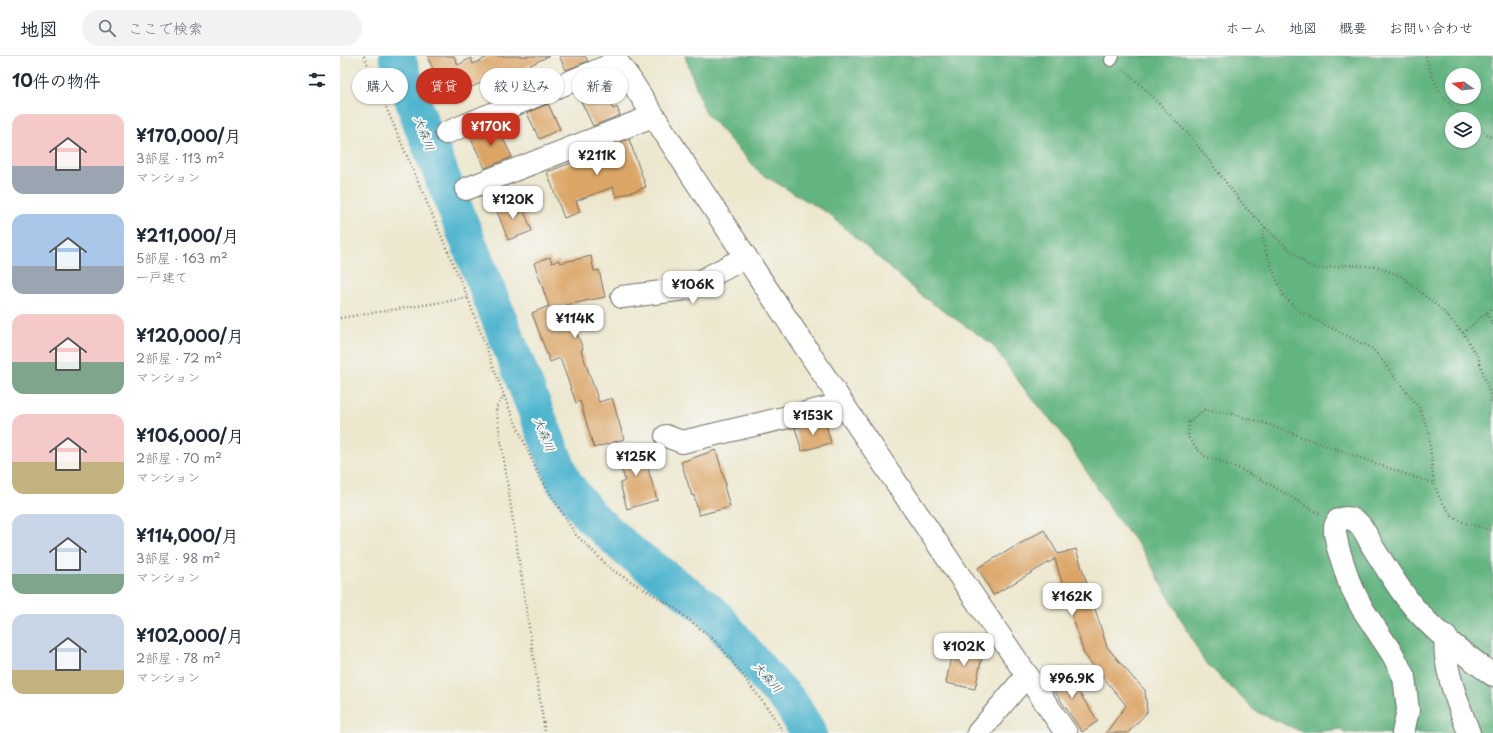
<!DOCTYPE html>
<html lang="ja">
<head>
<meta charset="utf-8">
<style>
  body { margin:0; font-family:"Playpen Sans","Klee One",sans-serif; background:#f2f2f3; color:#1f2937; height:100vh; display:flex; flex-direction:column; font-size:15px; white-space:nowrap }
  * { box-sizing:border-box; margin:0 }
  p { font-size:13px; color:#747a83 }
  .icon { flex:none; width:22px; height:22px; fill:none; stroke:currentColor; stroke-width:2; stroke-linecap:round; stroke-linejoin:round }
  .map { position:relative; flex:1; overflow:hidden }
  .panel { display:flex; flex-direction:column; background:#fff; width:340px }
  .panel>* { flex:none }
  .top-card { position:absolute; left:12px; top:12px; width:380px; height:36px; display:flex; gap:8px }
  .needle { width:26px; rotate:284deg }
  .controls { position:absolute; left:1105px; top:12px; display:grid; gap:8px }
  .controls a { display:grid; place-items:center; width:36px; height:36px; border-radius:50%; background:#fff; box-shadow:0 1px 3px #0004; font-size:20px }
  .price { position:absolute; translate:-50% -34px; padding:0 9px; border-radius:8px; background:#fff; color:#222; font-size:13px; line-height:26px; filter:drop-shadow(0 1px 2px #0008) }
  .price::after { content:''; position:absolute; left:50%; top:24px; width:12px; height:9px; margin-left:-6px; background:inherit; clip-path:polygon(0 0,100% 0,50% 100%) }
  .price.on { background:#c8321e; color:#fff }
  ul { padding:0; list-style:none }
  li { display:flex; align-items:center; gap:12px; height:100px; padding:0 12px }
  li span { display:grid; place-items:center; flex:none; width:112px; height:80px; border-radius:12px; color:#555 }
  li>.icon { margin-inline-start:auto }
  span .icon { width:48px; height:48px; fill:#fffc; stroke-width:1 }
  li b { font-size:17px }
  h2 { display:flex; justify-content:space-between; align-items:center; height:48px; padding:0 12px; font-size:17px }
  .tag { padding:0 14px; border-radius:18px; background:#fff; box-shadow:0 1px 3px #0004; font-size:14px; line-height:36px }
  .tag.on { background:#c8321e; color:#fff }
  header { display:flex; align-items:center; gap:24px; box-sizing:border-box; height:56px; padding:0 20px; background:#fff; border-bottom:1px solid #e0e1e3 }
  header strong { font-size:19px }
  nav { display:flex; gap:22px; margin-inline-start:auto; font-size:14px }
  .search { width:280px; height:36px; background:#f2f2f3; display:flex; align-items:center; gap:10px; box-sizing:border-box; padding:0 14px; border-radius:22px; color:#747a83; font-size:15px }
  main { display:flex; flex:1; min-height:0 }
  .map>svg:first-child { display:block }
  .forest { fill:#62b480; stroke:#467056; fill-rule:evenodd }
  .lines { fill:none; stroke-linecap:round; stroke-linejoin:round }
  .river { stroke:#50b5cf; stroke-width:36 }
  .building { fill:#dba566 }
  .service-casing { stroke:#6f6d64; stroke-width:14 }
  .minor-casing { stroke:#6f6d64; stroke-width:24 }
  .path { stroke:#6f6d64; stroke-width:2.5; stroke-dasharray:1 3; stroke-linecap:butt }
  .service { stroke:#fff; stroke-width:12 }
  .minor { stroke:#fff; stroke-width:22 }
  .labels { text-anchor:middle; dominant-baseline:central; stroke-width:4; stroke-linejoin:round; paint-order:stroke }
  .water-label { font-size:12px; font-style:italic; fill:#385b64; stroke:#f6f6f2 }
</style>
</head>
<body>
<header>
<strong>地図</strong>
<div class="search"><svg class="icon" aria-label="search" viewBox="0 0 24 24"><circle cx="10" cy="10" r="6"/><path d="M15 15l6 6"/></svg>ここで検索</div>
<nav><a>ホーム</a><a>地図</a><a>概要</a><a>お問い合わせ</a></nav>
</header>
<main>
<section class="panel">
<h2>10件の物件<svg class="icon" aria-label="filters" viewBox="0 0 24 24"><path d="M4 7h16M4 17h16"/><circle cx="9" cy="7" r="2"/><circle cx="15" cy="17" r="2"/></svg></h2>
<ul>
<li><span style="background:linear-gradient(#f6c9c9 65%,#9aa5b1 0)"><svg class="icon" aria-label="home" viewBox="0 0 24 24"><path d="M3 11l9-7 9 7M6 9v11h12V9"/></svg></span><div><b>¥170,000/月</b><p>3部屋 · 113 m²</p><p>マンション</p></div></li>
<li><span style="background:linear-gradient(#a9c7e8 65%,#9aa5b1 0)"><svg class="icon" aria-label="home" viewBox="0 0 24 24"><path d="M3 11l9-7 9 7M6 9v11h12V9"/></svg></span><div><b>¥211,000/月</b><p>5部屋 · 163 m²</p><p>一戸建て</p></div></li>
<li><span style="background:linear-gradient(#f6c9c9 60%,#7fa58c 0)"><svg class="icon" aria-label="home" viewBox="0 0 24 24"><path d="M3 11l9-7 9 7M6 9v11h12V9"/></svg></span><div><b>¥120,000/月</b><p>2部屋 · 72 m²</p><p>マンション</p></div></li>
<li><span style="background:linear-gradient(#f6c9c9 60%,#c2b280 0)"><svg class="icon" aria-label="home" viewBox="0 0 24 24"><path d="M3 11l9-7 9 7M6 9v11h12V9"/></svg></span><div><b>¥106,000/月</b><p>2部屋 · 70 m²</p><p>マンション</p></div></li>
<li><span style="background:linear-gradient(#c9d6e8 75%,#7fa58c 0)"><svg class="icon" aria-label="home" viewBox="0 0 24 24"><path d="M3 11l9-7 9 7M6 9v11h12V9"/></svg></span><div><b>¥114,000/月</b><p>3部屋 · 98 m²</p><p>マンション</p></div></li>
<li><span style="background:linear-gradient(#c9d6e8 70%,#c2b280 0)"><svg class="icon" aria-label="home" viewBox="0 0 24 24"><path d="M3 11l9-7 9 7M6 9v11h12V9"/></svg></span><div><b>¥102,000/月</b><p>2部屋 · 78 m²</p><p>マンション</p></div></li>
</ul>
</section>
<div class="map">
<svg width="1153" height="677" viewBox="0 0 1153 677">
  <rect width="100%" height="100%" fill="#f6f6f2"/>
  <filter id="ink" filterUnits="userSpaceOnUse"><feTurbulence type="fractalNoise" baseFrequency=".025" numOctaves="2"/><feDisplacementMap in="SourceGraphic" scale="8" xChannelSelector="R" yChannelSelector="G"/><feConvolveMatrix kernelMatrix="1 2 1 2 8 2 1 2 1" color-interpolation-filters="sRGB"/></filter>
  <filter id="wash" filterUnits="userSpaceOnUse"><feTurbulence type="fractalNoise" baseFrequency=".012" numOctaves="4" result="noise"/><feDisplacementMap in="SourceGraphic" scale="16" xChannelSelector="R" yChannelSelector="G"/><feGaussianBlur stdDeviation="0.9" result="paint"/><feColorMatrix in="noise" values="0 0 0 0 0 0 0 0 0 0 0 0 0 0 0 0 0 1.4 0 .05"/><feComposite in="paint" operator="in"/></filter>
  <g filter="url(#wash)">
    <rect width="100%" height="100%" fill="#ece7cd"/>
    <path class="forest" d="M 345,0 L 1153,0 L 1153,677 L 1005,677 L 1001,673 L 965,677 L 915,655 L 864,605 L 804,496 L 775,460 L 721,376 L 685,334 L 652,288 L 582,240 L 489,158 L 420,117 L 365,56 ZM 1112,19 L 1134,19 L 1134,41 L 1112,41 ZM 1112,63 L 1134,63 L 1134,85 L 1112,85 Z"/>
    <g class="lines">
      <path class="river" d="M 57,0 L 80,65 L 224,426 L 251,461 L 290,496 L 372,556 L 428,623 L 450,646 L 469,677"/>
    </g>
    <g id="blocks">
      <g class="building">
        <path d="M 87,0 L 114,0 L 118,9 L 131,2 L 133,8 L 150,0 L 209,0 L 159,24 L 157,19 L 107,43 Z"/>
        <path d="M 219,0 L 245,0 L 248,5 L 226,14 Z"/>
        <path d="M 260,27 L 273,53 L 277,51 L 280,59 L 253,70 L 237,37 Z"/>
        <path d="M 208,48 L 220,73 L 199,83 L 187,57 Z"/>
        <path d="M 157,70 L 172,101 L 145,112 L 130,81 Z"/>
        <path d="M 289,83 L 306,131 L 276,141 L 273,131 L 236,145 L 240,156 L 224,162 L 207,116 L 247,101 L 246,99 Z"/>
        <path d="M 173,142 L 179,157 L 184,155 L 192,175 L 168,184 L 155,150 Z"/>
        <path d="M 251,200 L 254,215 L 259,214 L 265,241 L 226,249 L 243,293 L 241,294 L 259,346 L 272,342 L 284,383 L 254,392 L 240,345 L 236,347 L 220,302 L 210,306 L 192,257 L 209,250 L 194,207 L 210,201 L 212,207 L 219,204 L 220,207 Z"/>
        <path d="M 485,365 L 491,387 L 462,395 L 455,372 Z"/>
        <path d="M 301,388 L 317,444 L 287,453 L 280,427 L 285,425 L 277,394 Z"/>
        <path d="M 376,394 L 386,429 L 384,430 L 390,451 L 359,459 L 354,439 L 352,440 L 341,406 Z"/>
        <path d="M 704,474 L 718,498 L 736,493 L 767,591 L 795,624 L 805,634 L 807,656 L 788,677 L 766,677 L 786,649 L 744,598 L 715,503 L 653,539 L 638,512 Z"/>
        <path d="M 613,590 L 643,596 L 635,633 L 606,627 Z"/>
        <path d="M 721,610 L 758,665 L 742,676 L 705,621 Z"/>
      </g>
    </g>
  </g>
  <g filter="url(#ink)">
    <use href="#blocks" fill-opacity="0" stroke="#6f6d64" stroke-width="1"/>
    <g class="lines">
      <g class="service-casing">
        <path id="service" d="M 771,4 L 773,0"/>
      </g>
      <g class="minor-casing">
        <g id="minor">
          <path d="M 273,0 L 290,23 L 353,121 L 503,348 L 726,677"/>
          <path d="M 106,77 L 278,6"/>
          <path d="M 126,133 L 313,60"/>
          <path d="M 282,241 L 346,233 L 406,201"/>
          <path d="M 326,380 L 342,386 L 503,348"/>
          <path d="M 1106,581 C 1102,610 1119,650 1129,677"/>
          <path d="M 638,677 L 687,619"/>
          <path d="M 1063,677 L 1068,654 L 1064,621 L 1053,599 L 1022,552 L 1009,526 L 998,492 L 995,477 L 995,470 L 998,464 C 1005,461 1012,462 1018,467 C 1025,473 1029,485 1034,493 C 1045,510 1056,528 1068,544 C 1091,574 1123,597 1153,619"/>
        </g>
      </g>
      <g class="path">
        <path d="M 24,0 L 128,242 L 168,350 L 199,420 L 236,479 L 272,514 L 332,550 L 379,588 L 431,657 L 444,677"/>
        <path d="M 1086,0 C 1094,29 1102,44 1127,63"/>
        <path d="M 784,14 L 807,35 L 850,80 L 905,151 L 935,181 L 969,210 L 982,213 L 1005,209 L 1038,211 L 1061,220 L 1101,253 L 1123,277 L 1138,301 L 1153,348"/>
        <path d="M 1134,68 L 1153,83"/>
        <path d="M 925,171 L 922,181 L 925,194 L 943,239 L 960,256 L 1033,293 L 1080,353 L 1089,376 L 1092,412 L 1094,427 L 1100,443 L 1112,460 L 1123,466 L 1153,475"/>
        <path d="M 1147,257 L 1153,270"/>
        <path d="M 0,262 L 128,242"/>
        <path d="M 1123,277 L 1153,251"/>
        <path d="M 164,340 L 156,352 L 205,677"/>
        <path d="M 979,458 L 926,426 L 898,412 L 865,400 L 857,393 L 848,381 L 849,366 L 864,354 L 888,357 L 924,367 L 1065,418 L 1094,427"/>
      </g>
      <use href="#service" class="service"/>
      <use href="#minor" class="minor"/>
    </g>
  </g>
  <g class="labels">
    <g class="water-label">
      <text transform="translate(85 77) rotate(69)">大森川</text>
      <text transform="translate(205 378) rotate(68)">大森川</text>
      <text transform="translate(428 621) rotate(49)">大森川</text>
    </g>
  </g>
</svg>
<div class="controls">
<a><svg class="needle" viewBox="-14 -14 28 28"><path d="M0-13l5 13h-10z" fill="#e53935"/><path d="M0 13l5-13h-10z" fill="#747a83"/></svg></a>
<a><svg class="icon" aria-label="layers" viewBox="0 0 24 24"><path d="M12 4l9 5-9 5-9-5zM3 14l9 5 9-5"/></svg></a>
</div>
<b class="price on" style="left:151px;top:91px">¥170K</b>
<b class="price" style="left:257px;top:120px">¥211K</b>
<b class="price" style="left:173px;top:164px">¥120K</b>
<b class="price" style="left:353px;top:249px">¥106K</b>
<b class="price" style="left:235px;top:283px">¥114K</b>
<b class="price" style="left:473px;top:380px">¥153K</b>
<b class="price" style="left:296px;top:421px">¥125K</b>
<b class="price" style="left:732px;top:561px">¥162K</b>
<b class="price" style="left:624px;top:611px">¥102K</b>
<b class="price" style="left:732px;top:643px">¥96.9K</b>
<div class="top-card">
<a class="tag">購入</a>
<a class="tag on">賃貸</a>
<a class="tag">絞り込み</a>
<a class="tag">新着</a>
</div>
</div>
</main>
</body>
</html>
